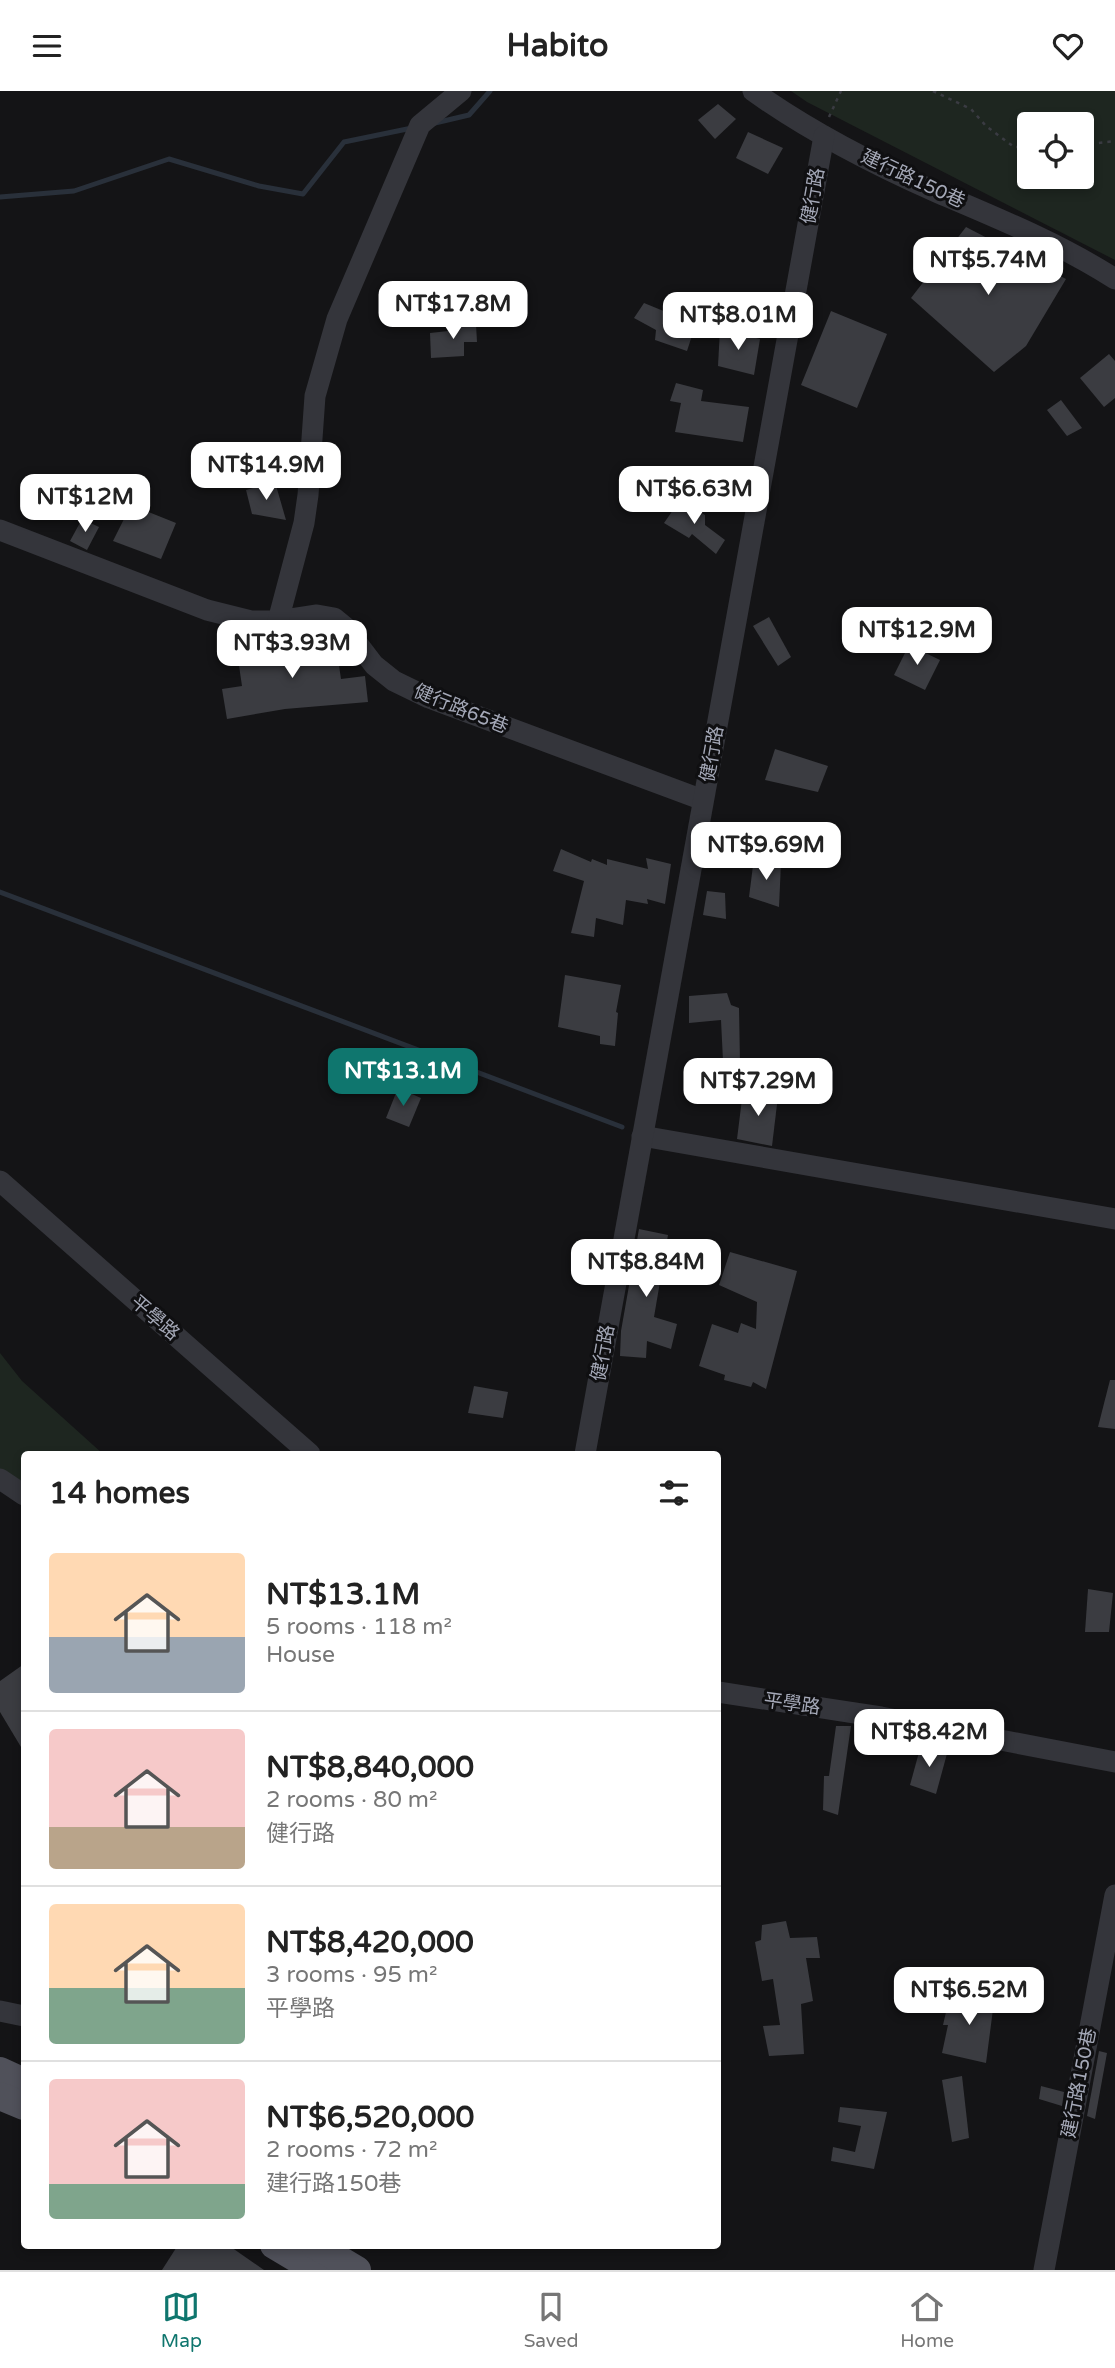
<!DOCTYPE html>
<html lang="en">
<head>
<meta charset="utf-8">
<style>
  body { margin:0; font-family:"Varela Round","Noto Sans TC",sans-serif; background:#f2f2f2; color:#222; height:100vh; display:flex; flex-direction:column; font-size:26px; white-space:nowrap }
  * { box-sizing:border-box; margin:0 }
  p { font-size:23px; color:#767676 }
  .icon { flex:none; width:38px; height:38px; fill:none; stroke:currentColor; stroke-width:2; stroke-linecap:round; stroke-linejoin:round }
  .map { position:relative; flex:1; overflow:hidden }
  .sheet { position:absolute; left:21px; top:1360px; width:700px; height:798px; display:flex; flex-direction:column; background:#fff; border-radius:7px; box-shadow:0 4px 10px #0003 }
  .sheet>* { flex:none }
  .tools { position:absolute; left:1017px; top:21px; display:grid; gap:14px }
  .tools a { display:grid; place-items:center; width:77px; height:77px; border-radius:7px; background:#fff; box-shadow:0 4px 10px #0003; font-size:35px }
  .price { position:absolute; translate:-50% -60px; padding:0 16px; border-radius:14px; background:#fff; color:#222; font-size:23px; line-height:46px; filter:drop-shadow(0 2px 4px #0008) }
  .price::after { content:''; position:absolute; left:50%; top:42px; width:21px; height:16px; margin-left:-10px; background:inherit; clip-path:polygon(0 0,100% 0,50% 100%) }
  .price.active { background:#0f766e; color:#fff }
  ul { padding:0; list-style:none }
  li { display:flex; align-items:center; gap:21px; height:175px; padding:0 28px }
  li+li { border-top:2px solid #e0e0e0 }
  li span { display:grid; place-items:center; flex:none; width:196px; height:140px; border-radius:7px; color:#555 }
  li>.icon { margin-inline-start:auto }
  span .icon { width:84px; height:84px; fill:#fffc; stroke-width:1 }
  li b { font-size:30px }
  h2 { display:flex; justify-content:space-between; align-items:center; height:84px; padding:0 28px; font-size:30px }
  header { display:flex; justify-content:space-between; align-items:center; height:91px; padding:0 28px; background:#fff; font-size:32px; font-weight:800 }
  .dock { display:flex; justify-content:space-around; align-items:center; height:98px; border-top:2px solid #e0e0e0; background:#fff; font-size:19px; color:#767676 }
  .dock a { display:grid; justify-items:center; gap:4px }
  .dock .active { color:#0f766e }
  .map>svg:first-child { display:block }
  .green { fill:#1e2620; fill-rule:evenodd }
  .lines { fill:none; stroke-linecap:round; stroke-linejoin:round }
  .stream { stroke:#29303a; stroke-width:5 }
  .building { fill:#3b3c41 }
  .path { stroke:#3a3b42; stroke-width:2.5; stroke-dasharray:3.5 5; stroke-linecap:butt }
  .minor { stroke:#34353b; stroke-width:21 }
  .major { stroke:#50515a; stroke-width:28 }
  .labels { text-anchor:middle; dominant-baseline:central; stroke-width:6; stroke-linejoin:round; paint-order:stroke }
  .street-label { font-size:19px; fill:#a4a8b7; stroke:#0f0f11 }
</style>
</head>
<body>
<header><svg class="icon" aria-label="menu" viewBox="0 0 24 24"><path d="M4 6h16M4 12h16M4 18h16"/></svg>Habito<svg class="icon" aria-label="heart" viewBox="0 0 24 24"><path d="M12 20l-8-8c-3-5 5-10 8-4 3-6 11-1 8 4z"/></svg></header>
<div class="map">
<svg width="1115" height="2179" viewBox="0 0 1115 2179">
  <rect width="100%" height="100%" fill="#141416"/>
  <g class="green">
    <path d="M 791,0 L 1115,0 L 1115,169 L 807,11 ZM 1029,33 L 1082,33 L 1082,86 L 1029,86 Z"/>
    <path d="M 0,1262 L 22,1290 L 103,1363 L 24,1363 L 24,1405 L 0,1388 Z"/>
  </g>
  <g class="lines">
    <g class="stream">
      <path d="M 435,32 L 469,24 L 490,0"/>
      <path d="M 0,106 L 74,100 L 169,68 L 259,95 L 303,103 L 344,51 L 412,37"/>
      <path d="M 0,801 L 622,1036"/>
    </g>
  </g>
  <g class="building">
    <path d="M 718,13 L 736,28 L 715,48 L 698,29 Z"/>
    <path d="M 748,41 L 783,57 L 768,83 L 736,67 Z"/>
    <path d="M 966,136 L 1066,188 L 1026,255 L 994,281 L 911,207 Z"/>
    <path d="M 644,212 L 666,221 L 669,214 L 699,223 L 687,260 L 655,249 L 656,239 L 634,227 Z"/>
    <path d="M 831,220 L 887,243 L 857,317 L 801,294 Z"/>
    <path d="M 458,230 L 476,233 L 477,251 L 464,251 L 464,265 L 431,267 L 430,242 L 457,239 Z"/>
    <path d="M 720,238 L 760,248 L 754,284 L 718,275 Z"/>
    <path d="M 1109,263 L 1115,270 L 1115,307 L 1104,316 L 1080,287 Z"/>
    <path d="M 676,292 L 703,299 L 701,310 L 749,316 L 743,351 L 675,341 L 681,312 L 670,310 Z"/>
    <path d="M 1061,309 L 1082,337 L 1067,345 L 1047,319 Z"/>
    <path d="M 275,391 L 286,429 L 252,423 L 246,399 Z"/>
    <path d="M 680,409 L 705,424 L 705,434 L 725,449 L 716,463 L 692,443 L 689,447 L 664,432 Z"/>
    <path d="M 131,414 L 176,432 L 161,468 L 113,450 Z"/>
    <path d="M 82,428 L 99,436 L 87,459 L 70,450 Z"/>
    <path d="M 769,526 L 791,566 L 778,575 L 753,535 Z"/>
    <path d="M 335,547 L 341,588 L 365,585 L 368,611 L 285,618 L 227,628 L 222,598 L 242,595 L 237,561 Z"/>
    <path d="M 909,554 L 940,569 L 925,599 L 894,584 Z"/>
    <path d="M 775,658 L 828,675 L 818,701 L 765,689 Z"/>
    <path d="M 561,758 L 591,771 L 592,768 L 607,774 L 607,768 L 648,778 L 646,767 L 671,773 L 665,813 L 647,808 L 648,813 L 626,809 L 623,834 L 596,827 L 594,846 L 571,842 L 584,790 L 553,780 Z"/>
    <path d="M 754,767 L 781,772 L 779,816 L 749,806 Z"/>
    <path d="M 707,800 L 725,802 L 726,828 L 703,824 Z"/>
    <path d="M 565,884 L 621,894 L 616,921 L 618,922 L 615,955 L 600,953 L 600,945 L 558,936 Z"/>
    <path d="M 727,902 L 731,914 L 739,917 L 740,972 L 723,970 L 721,929 L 689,932 L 689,905 Z"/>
    <path d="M 398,997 L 421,1007 L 409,1036 L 386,1027 Z"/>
    <path d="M 743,1000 L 778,1005 L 772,1055 L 737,1048 Z"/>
    <path d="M 639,1138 L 668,1144 L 654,1226 L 677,1233 L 671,1258 L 647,1250 L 646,1267 L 620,1265 L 621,1240 Z"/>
    <path d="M 730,1161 L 797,1180 L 766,1298 L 753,1291 L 751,1296 L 724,1289 L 725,1284 L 699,1275 L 712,1233 L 738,1242 L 741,1232 L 756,1238 L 757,1211 L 719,1194 Z"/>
    <path d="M 1110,1289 L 1115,1289 L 1115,1338 L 1098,1336 Z"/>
    <path d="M 474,1295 L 508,1301 L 503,1327 L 468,1322 Z"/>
    <path d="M 1088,1498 L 1113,1502 L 1109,1541 L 1085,1541 Z"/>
    <path d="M 24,1573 L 24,1661 L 0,1621 L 0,1590 Z"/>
    <path d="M 836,1635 L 851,1635 L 838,1724 L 823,1719 L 824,1685 L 829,1685 Z"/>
    <path d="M 921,1654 L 948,1659 L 936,1703 L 910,1694 Z"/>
    <path d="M 786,1830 L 790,1847 L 817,1846 L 820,1867 L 806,1867 L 813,1910 L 801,1913 L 804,1963 L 769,1965 L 763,1935 L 780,1934 L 773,1888 L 762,1890 L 755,1851 L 761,1849 L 762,1834 Z"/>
    <path d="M 973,1901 L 995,1903 L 986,1972 L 942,1962 L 948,1934 L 943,1934 L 949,1908 L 972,1911 Z"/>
    <path d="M 1099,1960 L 1107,1962 L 1095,2028 L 1087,2025 Z"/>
    <path d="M 962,1985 L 969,2047 L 952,2051 L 942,1989 Z"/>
    <path d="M 1041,1995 L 1064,2001 L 1062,2015 L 1039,2008 Z"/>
    <path d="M 840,2016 L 887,2021 L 874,2078 L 831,2070 L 833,2056 L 855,2061 L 861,2035 L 838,2031 Z"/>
    <path d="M 178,2154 L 228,2154 L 264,2179 L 162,2179 Z"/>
  </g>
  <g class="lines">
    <g class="path">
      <path d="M 933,0 L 971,18 L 986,35 L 1014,56 L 1029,56"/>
      <path d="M 829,26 L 841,0"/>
      <path d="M 1082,54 L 1115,50"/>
    </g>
    <g class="minor">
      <path d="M 753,0 C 809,40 873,73 936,101 C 997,127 1059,152 1115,188"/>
      <path d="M 0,439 L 207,519 L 251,530 L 278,530 L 317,524 L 334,527 L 345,536 L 374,574 L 394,590 L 429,607 L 703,709"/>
      <path d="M 278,530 L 304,432 L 308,404 L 315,305 L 337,228 L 420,34 L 461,0"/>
      <path d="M 642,1045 L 1115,1128"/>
      <path d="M 0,1090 L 310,1363"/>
      <path d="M 585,1363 L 824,45"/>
      <path d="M 0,1388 L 24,1404"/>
      <path d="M 718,1601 L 881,1626 L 1115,1671"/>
      <path d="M 0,1920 L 24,1925"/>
      <path d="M 1044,2179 L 1115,1804"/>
    </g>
    <g class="major">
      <path d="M 0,1980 L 24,1991"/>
      <path d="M 0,2005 L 24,2015"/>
      <path d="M 274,2154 L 316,2179"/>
      <path d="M 315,2154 L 357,2179"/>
    </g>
  </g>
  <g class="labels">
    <g class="street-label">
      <text transform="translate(913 88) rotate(25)">建行路150巷</text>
      <text transform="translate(813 105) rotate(-80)">健行路</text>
      <text transform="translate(461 618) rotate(22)">健行路65巷</text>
      <text transform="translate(712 663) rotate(-80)">健行路</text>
      <text transform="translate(155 1227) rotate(41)">平學路</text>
      <text transform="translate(603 1262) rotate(-80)">健行路</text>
      <text transform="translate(792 1613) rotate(8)">平學路</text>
      <text transform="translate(1079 1992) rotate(-79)">建行路150巷</text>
    </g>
  </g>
</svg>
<div class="tools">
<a><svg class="icon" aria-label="locate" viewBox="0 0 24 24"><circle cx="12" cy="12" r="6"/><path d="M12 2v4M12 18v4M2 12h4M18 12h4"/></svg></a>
</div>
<b class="price" style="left:988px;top:206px">NT$5.74M</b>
<b class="price" style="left:453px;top:250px">NT$17.8M</b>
<b class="price" style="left:738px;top:261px">NT$8.01M</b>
<b class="price" style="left:266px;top:411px">NT$14.9M</b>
<b class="price" style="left:694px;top:435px">NT$6.63M</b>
<b class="price" style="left:85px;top:443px">NT$12M</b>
<b class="price" style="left:917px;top:576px">NT$12.9M</b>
<b class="price" style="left:292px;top:589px">NT$3.93M</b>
<b class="price" style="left:766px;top:791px">NT$9.69M</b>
<b class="price active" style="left:403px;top:1017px">NT$13.1M</b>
<b class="price" style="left:758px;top:1027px">NT$7.29M</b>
<b class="price" style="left:646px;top:1208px">NT$8.84M</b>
<b class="price" style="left:929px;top:1678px">NT$8.42M</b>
<b class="price" style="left:969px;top:1936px">NT$6.52M</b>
<section class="sheet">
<h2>14 homes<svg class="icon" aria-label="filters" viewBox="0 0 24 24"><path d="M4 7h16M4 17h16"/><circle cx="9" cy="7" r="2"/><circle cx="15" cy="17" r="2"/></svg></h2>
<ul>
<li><span style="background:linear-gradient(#ffd9b3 60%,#9aa5b1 0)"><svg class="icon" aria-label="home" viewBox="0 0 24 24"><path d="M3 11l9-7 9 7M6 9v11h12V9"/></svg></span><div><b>NT$13.1M</b><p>5 rooms · 118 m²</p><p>House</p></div></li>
<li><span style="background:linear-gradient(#f6c9c9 70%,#b9a48a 0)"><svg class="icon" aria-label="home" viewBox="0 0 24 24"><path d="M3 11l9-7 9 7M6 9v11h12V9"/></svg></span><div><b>NT$8,840,000</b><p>2 rooms · 80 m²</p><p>健行路</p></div></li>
<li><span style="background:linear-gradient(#ffd9b3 60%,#7fa58c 0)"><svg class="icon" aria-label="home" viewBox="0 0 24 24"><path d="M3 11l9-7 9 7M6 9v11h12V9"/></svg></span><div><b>NT$8,420,000</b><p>3 rooms · 95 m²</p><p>平學路</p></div></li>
<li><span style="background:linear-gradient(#f6c9c9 75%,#7fa58c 0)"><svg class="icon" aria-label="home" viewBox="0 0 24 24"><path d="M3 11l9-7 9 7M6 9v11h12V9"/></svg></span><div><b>NT$6,520,000</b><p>2 rooms · 72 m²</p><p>建行路150巷</p></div></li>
</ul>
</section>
</div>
<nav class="dock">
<a class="active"><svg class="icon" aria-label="map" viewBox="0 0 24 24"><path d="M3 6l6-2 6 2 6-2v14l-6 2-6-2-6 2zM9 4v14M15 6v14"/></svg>Map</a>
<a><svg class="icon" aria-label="saved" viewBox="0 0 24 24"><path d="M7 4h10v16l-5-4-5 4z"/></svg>Saved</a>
<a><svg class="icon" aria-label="home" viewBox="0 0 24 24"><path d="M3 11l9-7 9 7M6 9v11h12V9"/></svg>Home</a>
</nav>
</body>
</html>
